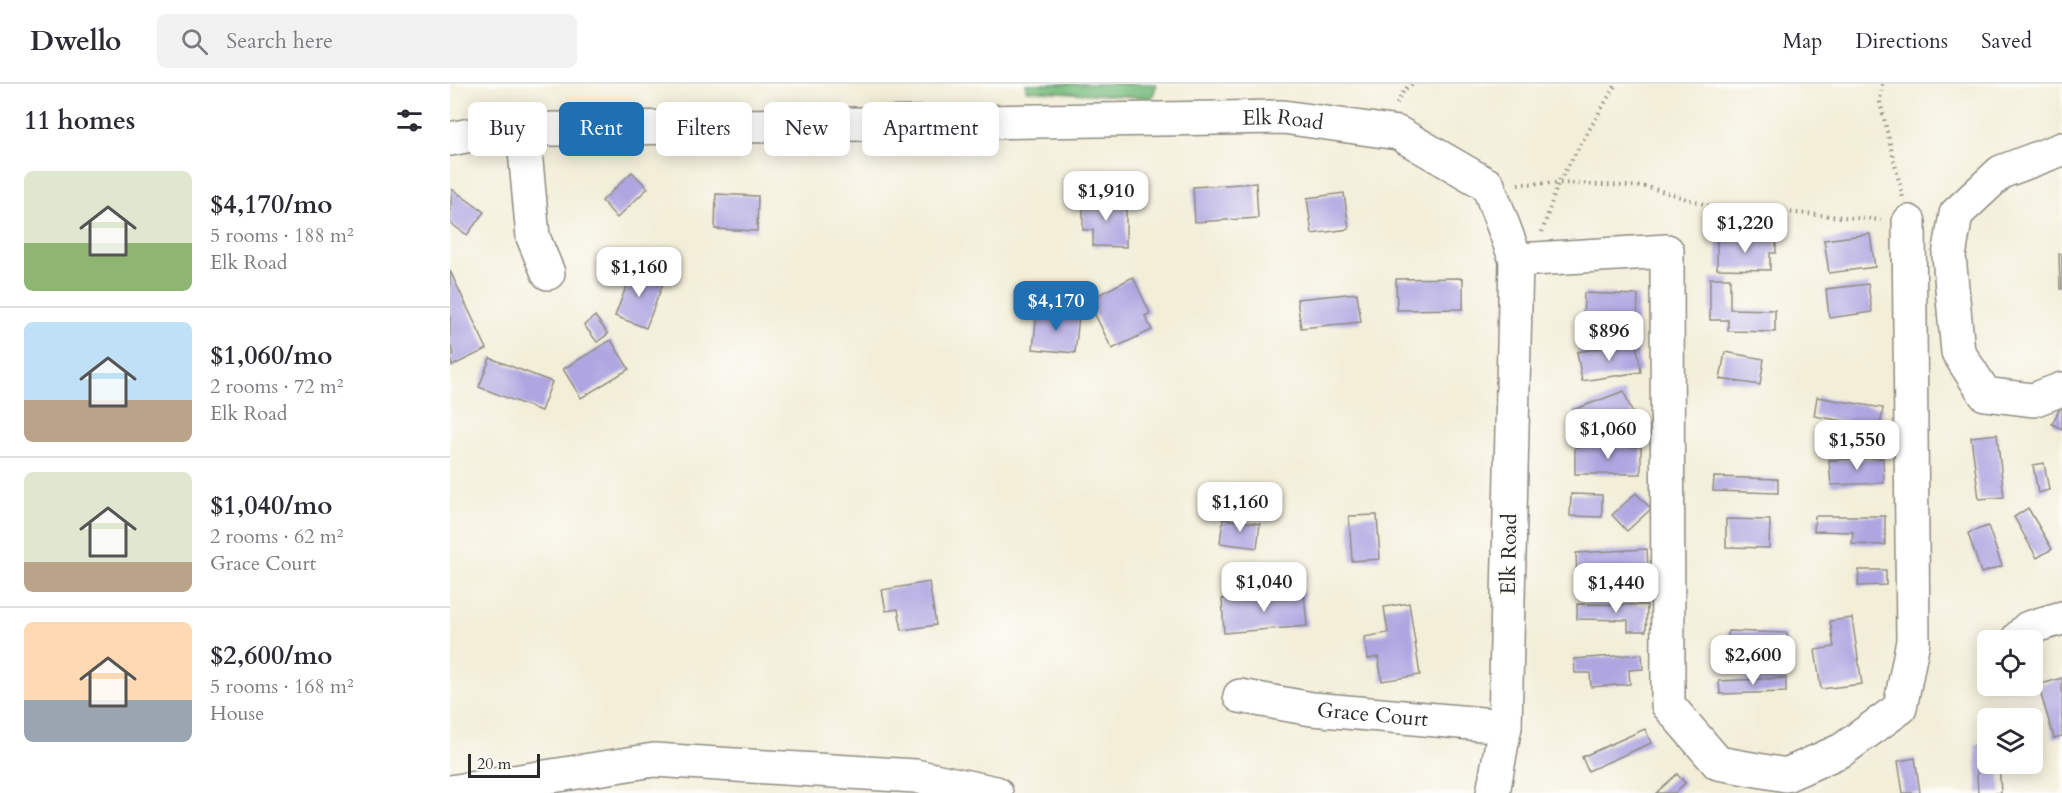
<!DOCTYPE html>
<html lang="en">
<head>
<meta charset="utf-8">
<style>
  body { margin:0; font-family:Cardo,serif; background:#f2f2f3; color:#2b2b33; height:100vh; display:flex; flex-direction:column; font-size:22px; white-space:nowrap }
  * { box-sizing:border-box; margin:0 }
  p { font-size:20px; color:#7c7c81 }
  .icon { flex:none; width:33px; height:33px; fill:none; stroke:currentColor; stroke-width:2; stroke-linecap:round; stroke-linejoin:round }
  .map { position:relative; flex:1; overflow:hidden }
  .sheet { display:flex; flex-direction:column; background:#fff; width:450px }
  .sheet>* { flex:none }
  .guide { position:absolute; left:18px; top:18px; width:570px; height:54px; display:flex; gap:12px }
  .fabs { position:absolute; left:1527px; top:546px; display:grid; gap:12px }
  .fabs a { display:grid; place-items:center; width:66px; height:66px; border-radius:9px; background:#fff; box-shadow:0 3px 15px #0003; font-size:30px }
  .scale { position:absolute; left:18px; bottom:15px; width:72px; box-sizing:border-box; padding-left:6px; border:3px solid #2b2b2b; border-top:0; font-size:16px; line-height:21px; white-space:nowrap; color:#2b2b2b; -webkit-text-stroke:4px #fdfcf7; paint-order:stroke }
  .price { position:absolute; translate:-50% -51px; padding:0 14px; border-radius:12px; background:#fff; color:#222; font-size:20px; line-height:39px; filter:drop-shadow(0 2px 3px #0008) }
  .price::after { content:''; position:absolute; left:50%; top:36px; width:18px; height:14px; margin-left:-9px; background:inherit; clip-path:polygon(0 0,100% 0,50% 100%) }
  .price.on { background:#1f6fb2; color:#fff }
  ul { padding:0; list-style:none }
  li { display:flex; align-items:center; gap:18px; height:150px; padding:0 24px }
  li+li { border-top:2px solid #e1e1e2 }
  li span { display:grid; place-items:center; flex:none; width:168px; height:120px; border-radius:9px; color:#555 }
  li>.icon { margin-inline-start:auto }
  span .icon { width:72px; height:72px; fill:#fffc; stroke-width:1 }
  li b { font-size:26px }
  h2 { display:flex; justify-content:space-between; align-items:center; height:72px; padding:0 24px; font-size:26px }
  .pill { padding:0 21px; border-radius:9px; background:#fff; box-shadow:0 3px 15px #0003; font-size:21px; line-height:54px }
  .pill.on { background:#1f6fb2; color:#fff }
  header { display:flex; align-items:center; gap:36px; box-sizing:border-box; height:84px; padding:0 30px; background:#fff; border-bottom:2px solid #e1e1e2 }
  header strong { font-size:28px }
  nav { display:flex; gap:33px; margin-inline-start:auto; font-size:21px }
  .search { width:420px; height:54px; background:#f2f2f3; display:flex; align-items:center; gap:15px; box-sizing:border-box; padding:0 21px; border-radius:9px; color:#7c7c81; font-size:22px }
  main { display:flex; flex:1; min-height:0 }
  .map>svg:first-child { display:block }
  .forest { fill:#79bd80; stroke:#527456; stroke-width:1.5 }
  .building { fill:#afa6e1 }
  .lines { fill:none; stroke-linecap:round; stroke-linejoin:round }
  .minor-casing { stroke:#8e8c82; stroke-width:36 }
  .path { stroke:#8e8c82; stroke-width:4; stroke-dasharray:1.5 4.5; stroke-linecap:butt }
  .minor { stroke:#fff; stroke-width:33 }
  .labels { text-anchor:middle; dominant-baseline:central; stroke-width:5; stroke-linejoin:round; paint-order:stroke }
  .street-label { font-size:21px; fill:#2b2b2b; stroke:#fdfcf7 }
</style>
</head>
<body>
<header>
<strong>Dwello</strong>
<div class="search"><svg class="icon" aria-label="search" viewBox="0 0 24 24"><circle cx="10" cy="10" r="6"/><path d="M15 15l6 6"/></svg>Search here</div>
<nav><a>Map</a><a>Directions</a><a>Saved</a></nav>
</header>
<main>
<section class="sheet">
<h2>11 homes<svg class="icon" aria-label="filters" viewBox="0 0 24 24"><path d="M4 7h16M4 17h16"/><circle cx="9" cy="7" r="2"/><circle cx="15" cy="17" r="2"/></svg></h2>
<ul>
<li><span style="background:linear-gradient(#dfe7d0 60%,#8fb573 0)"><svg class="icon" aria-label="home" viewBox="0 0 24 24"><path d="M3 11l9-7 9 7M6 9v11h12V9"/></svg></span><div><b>$4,170/mo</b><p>5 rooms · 188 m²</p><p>Elk Road</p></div></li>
<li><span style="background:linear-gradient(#bfe0f5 65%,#b9a48a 0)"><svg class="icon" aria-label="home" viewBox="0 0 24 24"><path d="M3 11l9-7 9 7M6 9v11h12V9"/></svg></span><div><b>$1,060/mo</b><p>2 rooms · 72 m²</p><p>Elk Road</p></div></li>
<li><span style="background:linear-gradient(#dfe7d0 75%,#b9a48a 0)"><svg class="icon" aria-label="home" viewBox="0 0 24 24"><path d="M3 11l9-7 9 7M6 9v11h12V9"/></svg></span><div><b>$1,040/mo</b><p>2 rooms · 62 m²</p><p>Grace Court</p></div></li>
<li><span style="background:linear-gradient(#ffd9b3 65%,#9aa5b1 0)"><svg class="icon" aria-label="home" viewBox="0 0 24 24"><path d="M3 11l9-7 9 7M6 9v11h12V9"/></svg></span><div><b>$2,600/mo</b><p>5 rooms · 168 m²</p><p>House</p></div></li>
</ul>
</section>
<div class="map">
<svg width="1612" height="709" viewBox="0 0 1612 709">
  <rect width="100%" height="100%" fill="#fdfcf7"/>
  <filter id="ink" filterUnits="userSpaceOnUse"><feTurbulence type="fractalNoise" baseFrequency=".0167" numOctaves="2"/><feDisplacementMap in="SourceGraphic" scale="12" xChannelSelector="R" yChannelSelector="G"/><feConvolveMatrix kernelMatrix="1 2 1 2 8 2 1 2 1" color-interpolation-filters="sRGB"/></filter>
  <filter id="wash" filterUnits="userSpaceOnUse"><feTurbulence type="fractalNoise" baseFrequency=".008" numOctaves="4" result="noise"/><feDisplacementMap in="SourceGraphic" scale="24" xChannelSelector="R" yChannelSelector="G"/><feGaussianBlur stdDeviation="1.35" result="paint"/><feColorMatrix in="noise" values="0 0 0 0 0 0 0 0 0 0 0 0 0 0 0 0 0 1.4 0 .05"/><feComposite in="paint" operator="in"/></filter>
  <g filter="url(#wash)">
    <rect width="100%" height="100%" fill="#f2eed8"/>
    <path class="forest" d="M 576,0 L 707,0 L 702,14 L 576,6 Z"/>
    <g id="blocks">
      <g class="building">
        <path d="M 182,88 L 198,104 L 167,134 L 152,117 Z"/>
        <path d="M 806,99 L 808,134 L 745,138 L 743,103 Z"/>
        <path d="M 2,105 L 34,128 L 17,151 L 0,139 Z"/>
        <path d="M 894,109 L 899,145 L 862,150 L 857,114 Z"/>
        <path d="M 266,110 L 308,112 L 307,147 L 265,145 Z"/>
        <path d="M 633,116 L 676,116 L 676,163 L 643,162 L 643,146 L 633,146 Z"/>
        <path d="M 1420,150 L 1425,183 L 1379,189 L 1374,156 Z"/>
        <path d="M 1267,155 L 1326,156 L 1326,169 L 1320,169 L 1320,186 L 1267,185 Z"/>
        <path d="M 1609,170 L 1612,170 L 1612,205 L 1610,205 Z"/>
        <path d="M 183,185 L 214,197 L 196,244 L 165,232 Z"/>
        <path d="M 0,187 L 37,265 L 2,282 L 0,272 L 4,270 L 0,261 Z"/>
        <path d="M 683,193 L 700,229 L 695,232 L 702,246 L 662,265 L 638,216 Z"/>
        <path d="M 1013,194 L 1013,225 L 947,226 L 946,195 Z"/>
        <path d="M 1260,194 L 1280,194 L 1280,225 L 1325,226 L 1325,248 L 1278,247 L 1278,236 L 1260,236 Z"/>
        <path d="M 1418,200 L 1422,228 L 1379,234 L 1376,205 Z"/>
        <path d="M 907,209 L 911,238 L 851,244 L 847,215 Z"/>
        <path d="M 1134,209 L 1188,211 L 1187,241 L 1133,239 Z"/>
        <path d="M 587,228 L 629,232 L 625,269 L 583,265 Z"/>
        <path d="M 145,232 L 158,250 L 147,258 L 134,241 Z"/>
        <path d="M 161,256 L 179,285 L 131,314 L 113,285 Z"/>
        <path d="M 1186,258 L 1191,288 L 1132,297 L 1127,268 Z"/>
        <path d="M 1275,268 L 1314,275 L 1310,301 L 1270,295 Z"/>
        <path d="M 40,274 L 102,298 L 91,327 L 29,303 Z"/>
        <path d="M 1174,307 L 1185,336 L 1134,355 L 1123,326 Z"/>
        <path d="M 1367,313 L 1433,324 L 1430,343 L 1364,332 Z"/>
        <path d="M 1612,320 L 1612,345 L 1602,340 Z"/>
        <path d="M 1547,350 L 1554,413 L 1529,415 L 1521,353 Z"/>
        <rect x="1125" y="363" width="66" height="27"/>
        <path d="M 1433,374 L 1434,399 L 1381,401 L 1379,376 Z"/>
        <path d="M 1594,379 L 1599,406 L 1588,409 L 1583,381 Z"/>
        <path d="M 1264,393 L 1328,395 L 1328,409 L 1263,407 Z"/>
        <path d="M 1186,409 L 1201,425 L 1177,447 L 1162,431 Z"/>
        <path d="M 1121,410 L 1152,411 L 1152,433 L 1120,432 Z"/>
        <path d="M 1578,424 L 1602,465 L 1587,474 L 1564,433 Z"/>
        <path d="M 927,431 L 930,475 L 902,477 L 899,432 Z"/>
        <path d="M 1365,432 L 1435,432 L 1435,461 L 1402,460 L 1403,448 L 1364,447 Z"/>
        <path d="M 773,435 L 810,440 L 807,464 L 770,459 Z"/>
        <path d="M 1276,435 L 1320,436 L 1319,464 L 1276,463 Z"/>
        <path d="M 1538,442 L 1552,482 L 1531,489 L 1518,449 Z"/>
        <path d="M 1197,465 L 1199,507 L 1180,508 L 1179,495 L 1127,498 L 1126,469 Z"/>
        <path d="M 1409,486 L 1436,486 L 1436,501 L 1408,502 Z"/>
        <path d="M 479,498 L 486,541 L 452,546 L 448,525 L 436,527 L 432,506 Z"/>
        <path d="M 854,508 L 857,542 L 774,549 L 772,515 Z"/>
        <path d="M 959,519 L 970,591 L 932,597 L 928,573 L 918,575 L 914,553 L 938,549 L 934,523 Z"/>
        <path d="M 1127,520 L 1197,521 L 1196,547 L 1178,547 L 1178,536 L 1127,535 Z"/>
        <path d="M 1402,534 L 1412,600 L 1371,605 L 1365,566 L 1384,563 L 1380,537 Z"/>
        <path d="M 1278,547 L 1337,549 L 1336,574 L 1278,572 Z"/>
        <path d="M 1192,570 L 1193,585 L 1179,586 L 1180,600 L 1141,603 L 1140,589 L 1125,589 L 1124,575 Z"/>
        <path d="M 1336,594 L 1336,608 L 1270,610 L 1269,597 Z"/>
        <path d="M 1612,594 L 1612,652 L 1604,654 L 1588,601 Z"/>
        <path d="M 1195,645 L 1201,659 L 1138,687 L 1132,673 Z"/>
        <path d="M 1538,659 L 1538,680 L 1549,680 L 1551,709 L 1528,709 L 1525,660 Z"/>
        <path d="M 1465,674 L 1470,709 L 1453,709 L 1448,677 Z"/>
        <path d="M 1227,690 L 1235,699 L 1225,709 L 1206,709 Z"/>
      </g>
    </g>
  </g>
  <g filter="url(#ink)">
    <use href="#blocks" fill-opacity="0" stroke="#8e8c82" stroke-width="1.5"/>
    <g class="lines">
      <g class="minor-casing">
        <g id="minor">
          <path d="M 73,45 L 83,153 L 98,189"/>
          <path id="s1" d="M 0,55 L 46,46 L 833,33 L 948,49 L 1038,101 L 1066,176 L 1055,642 L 1043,709"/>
          <path d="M 1612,65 L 1551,88 L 1506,130 L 1499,172 L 1508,268 L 1535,310 L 1583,316 L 1612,305"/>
          <path d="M 1066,176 L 1217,167 L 1218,621 L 1268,679 L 1336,691 L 1392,666 L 1450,624 L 1463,557 L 1459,138"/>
          <path d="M 1567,556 L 1578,544 L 1612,534"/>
          <path id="s2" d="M 790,612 L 862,625 L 1055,642"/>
          <path d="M 0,708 L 204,676 L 465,692 L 546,709"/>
        </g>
      </g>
      <g class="path">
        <path d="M 1432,0 L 1430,18 L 1453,114"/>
        <path d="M 947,20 L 954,6 L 962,0"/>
        <path d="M 1068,100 L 1108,99 L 1198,103 L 1260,122 L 1431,136"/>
        <path d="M 1092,148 L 1108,99 L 1166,0"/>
      </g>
      <use href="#minor" class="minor"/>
    </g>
  </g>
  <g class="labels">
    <g class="street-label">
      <text stroke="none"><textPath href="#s1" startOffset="834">Elk Road</textPath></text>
      <text transform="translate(1059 470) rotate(-89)">Elk Road</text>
      <text stroke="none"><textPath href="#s2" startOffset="134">Grace Court</textPath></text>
    </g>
  </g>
</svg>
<div class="fabs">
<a><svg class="icon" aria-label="locate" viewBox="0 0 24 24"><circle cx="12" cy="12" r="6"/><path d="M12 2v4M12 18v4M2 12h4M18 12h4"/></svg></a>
<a><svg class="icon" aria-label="layers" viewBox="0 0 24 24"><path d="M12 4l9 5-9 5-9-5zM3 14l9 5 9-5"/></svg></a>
</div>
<div class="scale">20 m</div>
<b class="price" style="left:656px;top:138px">$1,910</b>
<b class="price" style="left:1295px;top:170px">$1,220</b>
<b class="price" style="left:189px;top:214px">$1,160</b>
<b class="price on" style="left:606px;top:248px">$4,170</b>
<b class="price" style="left:1159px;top:278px">$896</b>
<b class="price" style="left:1158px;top:376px">$1,060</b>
<b class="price" style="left:1407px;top:387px">$1,550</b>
<b class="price" style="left:790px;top:449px">$1,160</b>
<b class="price" style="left:814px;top:529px">$1,040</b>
<b class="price" style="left:1166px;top:530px">$1,440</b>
<b class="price" style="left:1303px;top:602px">$2,600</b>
<div class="guide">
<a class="pill">Buy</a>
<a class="pill on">Rent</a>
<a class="pill">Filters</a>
<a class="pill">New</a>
<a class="pill">Apartment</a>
</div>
</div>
</main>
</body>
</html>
